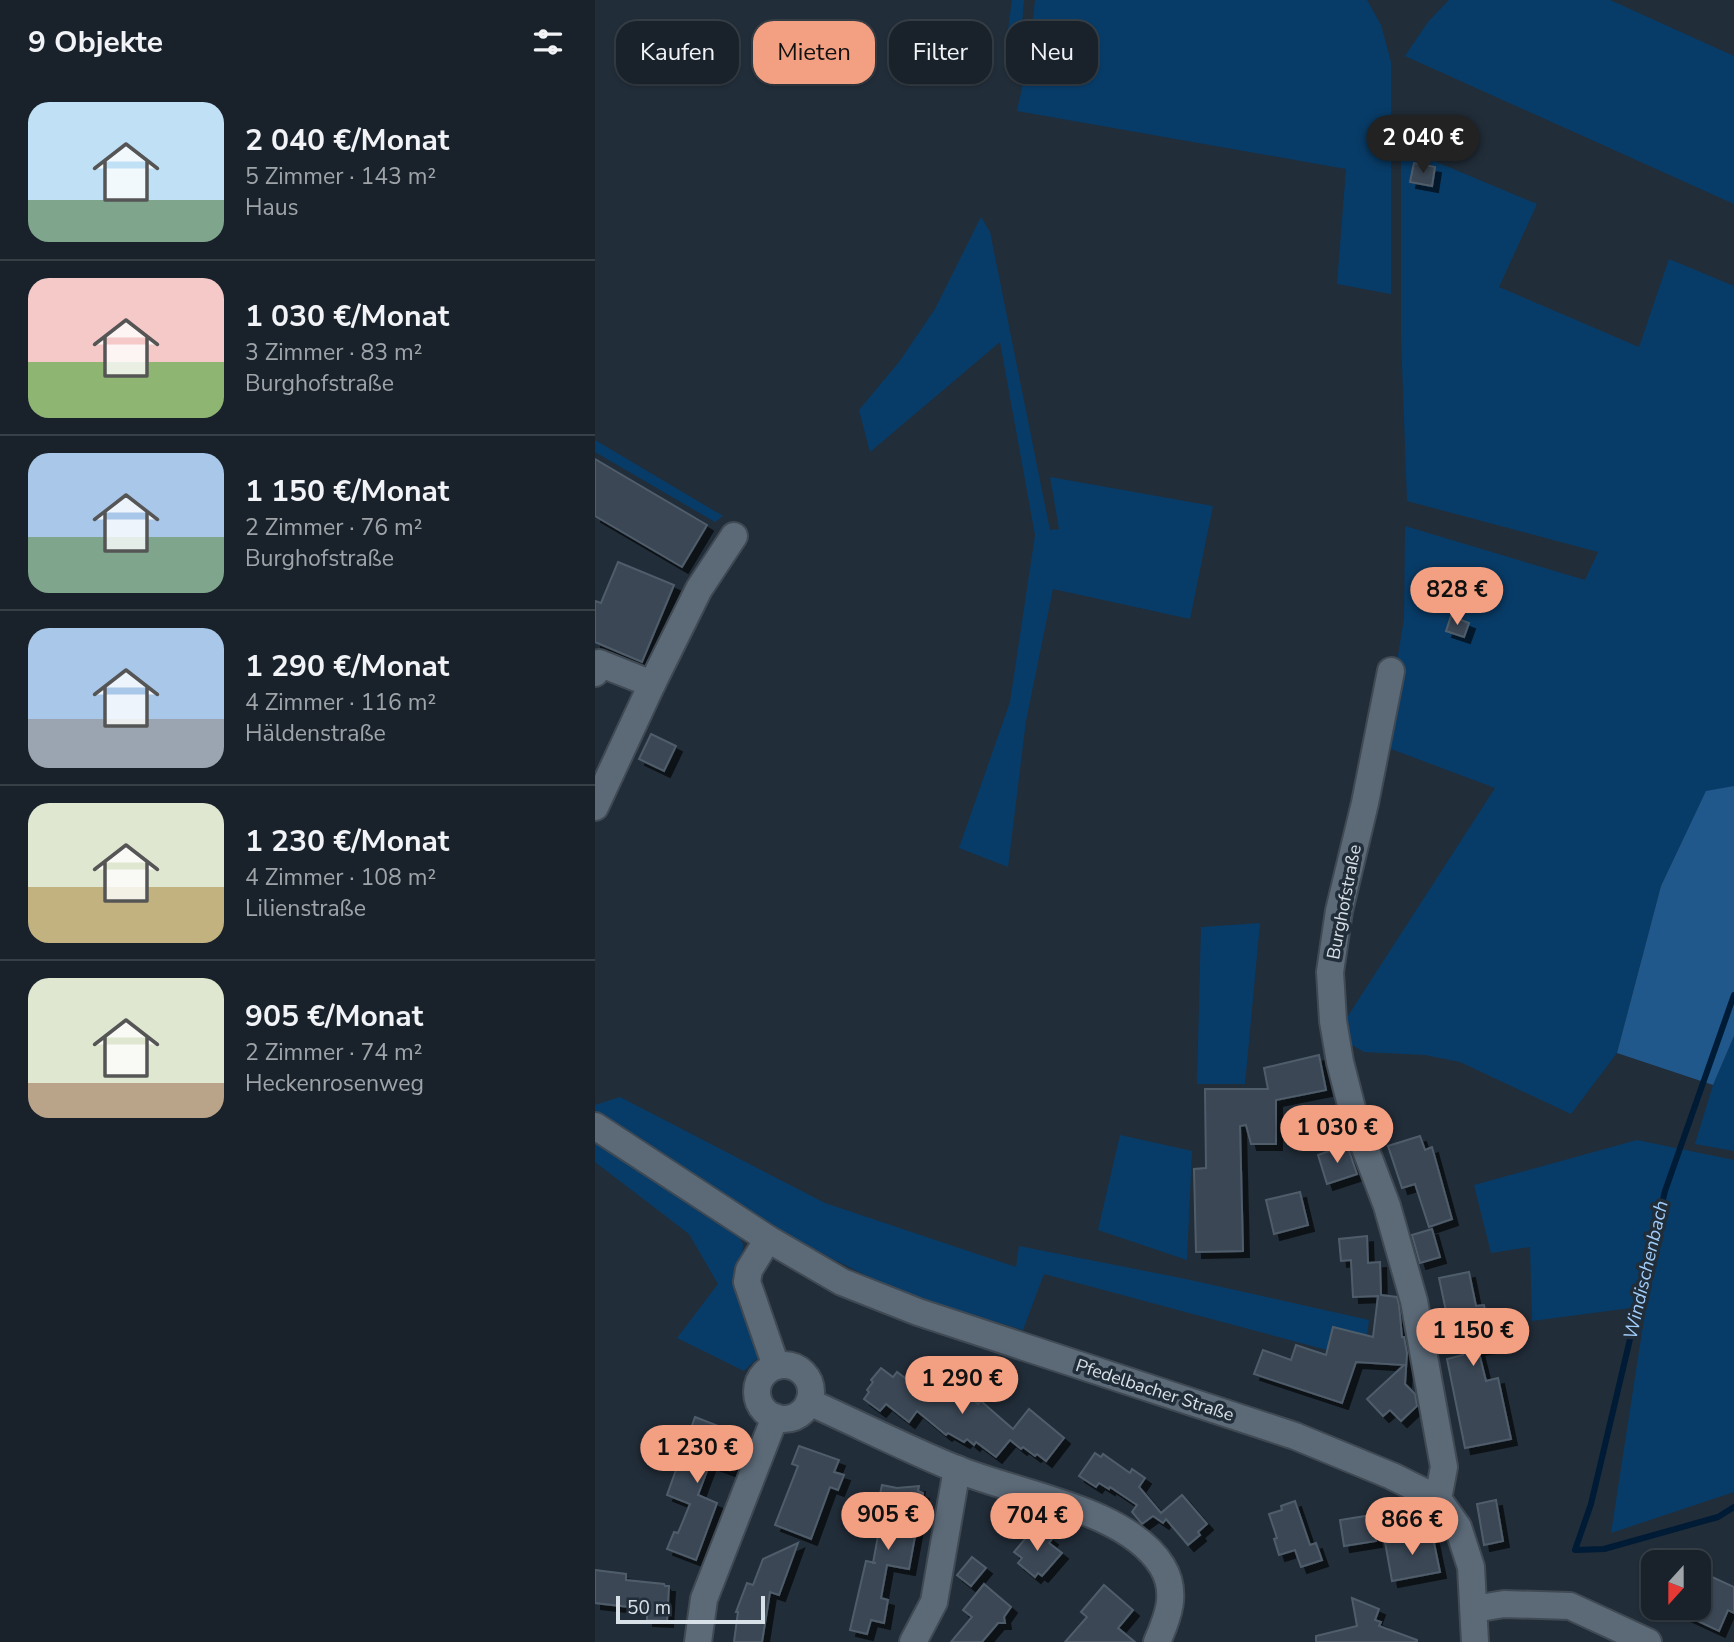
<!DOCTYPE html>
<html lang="de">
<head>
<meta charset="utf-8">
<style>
  body { margin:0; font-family:"Nunito Sans",sans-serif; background:#262f37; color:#f1f3f6; height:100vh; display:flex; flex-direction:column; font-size:26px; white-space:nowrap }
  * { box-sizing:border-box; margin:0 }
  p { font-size:23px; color:#9fa4a9 }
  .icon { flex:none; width:38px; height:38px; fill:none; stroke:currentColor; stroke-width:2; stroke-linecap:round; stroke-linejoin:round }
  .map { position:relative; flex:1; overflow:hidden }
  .drawer { display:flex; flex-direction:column; background:#19222b; width:595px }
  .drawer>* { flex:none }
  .hud { position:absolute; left:21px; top:21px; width:665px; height:63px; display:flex; gap:14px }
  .needle { width:46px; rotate:201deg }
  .buttons { position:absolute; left:1046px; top:1550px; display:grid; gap:14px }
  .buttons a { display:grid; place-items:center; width:70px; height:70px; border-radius:14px; background:#19222b; box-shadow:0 2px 5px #0004,0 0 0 2px #373f47; font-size:35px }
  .scale { position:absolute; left:21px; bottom:18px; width:149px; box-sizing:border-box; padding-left:7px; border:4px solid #d8e0e8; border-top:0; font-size:19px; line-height:24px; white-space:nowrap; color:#d8e0e8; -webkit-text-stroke:5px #212d39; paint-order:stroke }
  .price { position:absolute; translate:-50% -60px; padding:0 16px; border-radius:24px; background:#f39f82; color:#111; font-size:23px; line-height:46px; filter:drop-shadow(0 2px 4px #0008) }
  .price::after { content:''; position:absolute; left:50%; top:42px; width:21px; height:16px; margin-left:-10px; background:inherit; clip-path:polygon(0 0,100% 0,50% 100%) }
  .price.active { background:#222; color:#fff }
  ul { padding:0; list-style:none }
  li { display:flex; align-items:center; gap:21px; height:175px; padding:0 28px }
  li+li { border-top:2px solid #373f47 }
  li span { display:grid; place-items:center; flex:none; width:196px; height:140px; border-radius:21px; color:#555 }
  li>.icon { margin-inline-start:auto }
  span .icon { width:84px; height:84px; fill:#fffc; stroke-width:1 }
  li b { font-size:30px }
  h2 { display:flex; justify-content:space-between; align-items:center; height:84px; padding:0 28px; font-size:30px }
  .chip { padding:0 24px; border-radius:21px; background:#19222b; box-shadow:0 2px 5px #0004,0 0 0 2px #373f47; font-size:24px; line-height:63px }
  .chip.active { background:#f39f82; color:#111 }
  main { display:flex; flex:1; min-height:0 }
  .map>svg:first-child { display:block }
  .green { fill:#083c68 }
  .forest { fill:#21588c }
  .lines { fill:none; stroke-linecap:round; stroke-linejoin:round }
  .stream { stroke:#001b35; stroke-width:6 }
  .building { fill:#3a4654; stroke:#505d6b; stroke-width:2; filter:url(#shadow) }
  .minor-casing { stroke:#404a54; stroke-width:30 }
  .minor { stroke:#5c6a78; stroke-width:26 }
  .labels { text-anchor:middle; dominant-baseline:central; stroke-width:7; stroke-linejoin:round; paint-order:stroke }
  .street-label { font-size:18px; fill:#d8e0e8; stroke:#212d39 }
  .water-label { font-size:19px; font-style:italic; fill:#a1cdfa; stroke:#212d39 }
</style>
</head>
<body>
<main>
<section class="drawer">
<h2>9 Objekte<svg class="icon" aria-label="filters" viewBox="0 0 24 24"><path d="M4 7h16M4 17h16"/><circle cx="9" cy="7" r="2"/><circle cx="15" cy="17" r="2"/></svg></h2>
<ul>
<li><span style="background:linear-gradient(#bfe0f5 70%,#7fa58c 0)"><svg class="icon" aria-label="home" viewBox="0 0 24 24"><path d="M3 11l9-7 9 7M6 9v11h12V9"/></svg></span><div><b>2 040 €/Monat</b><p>5 Zimmer · 143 m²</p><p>Haus</p></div></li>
<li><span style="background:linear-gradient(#f6c9c9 60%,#8fb573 0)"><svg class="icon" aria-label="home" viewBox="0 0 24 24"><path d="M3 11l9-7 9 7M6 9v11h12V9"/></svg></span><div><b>1 030 €/Monat</b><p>3 Zimmer · 83 m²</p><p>Burghofstraße</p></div></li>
<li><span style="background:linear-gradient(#a9c7e8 60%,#7fa58c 0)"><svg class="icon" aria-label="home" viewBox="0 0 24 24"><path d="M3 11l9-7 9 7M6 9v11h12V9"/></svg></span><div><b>1 150 €/Monat</b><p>2 Zimmer · 76 m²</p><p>Burghofstraße</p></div></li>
<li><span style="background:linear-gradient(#a9c7e8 65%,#9aa5b1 0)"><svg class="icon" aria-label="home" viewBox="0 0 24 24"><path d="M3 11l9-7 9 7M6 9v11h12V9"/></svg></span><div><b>1 290 €/Monat</b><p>4 Zimmer · 116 m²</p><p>Häldenstraße</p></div></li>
<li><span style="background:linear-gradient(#dfe7d0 60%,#c2b280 0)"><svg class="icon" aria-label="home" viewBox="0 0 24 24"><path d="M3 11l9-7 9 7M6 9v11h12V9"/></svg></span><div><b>1 230 €/Monat</b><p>4 Zimmer · 108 m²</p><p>Lilienstraße</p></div></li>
<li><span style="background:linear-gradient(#dfe7d0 75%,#b9a48a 0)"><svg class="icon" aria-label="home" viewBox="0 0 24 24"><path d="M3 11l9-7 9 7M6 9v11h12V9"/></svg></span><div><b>905 €/Monat</b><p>2 Zimmer · 74 m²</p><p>Heckenrosenweg</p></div></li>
</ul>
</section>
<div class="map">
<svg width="1139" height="1642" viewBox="0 0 1139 1642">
  <defs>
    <filter id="shadow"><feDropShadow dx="6" dy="6" stdDeviation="0" flood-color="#0009"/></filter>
  </defs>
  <rect width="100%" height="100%" fill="#212d39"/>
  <g class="green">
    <path d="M 417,0 L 429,0 L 425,49 L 418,56 L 409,59 Z"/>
    <path d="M 440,0 L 772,0 L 786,25 L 796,62 L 796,294 L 742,284 L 751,169 L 422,111 L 435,51 Z"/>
    <path d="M 854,0 L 1015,0 L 1139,56 L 1139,204 L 810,56 L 833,22 Z"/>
    <path d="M 806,147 L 942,204 L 904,287 L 1044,347 L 1074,259 L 1139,286 L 1139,786 L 1111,792 L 1066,886 L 1022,1053 L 976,1114 L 865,1062 L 830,1055 L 769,1052 L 755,1044 L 749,1022 L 900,788 L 788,746 L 809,619 L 810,526 L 990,580 L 1003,552 L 812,501 L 806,338 Z"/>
    <path d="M 386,217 L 395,232 L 455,530 L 464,529 L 455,477 L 618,506 L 595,619 L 458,589 L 431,721 L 413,867 L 364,848 L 415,702 L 440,535 L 405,342 L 275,452 L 264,410 L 304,362 L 340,309 Z"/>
    <path d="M 0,440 L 128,516 L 120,522 L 0,452 Z"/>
    <path d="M 665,923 L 650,1084 L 602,1084 L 606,927 Z"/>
    <path d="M 1139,1036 L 1139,1151 L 1100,1144 L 1118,1085 Z"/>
    <path d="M 25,1097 L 230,1203 L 421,1267 L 424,1246 L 591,1279 L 774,1320 L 769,1360 L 449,1274 L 428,1330 C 372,1313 314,1297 262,1271 C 170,1227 86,1168 0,1114 L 0,1105 Z"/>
    <path d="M 525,1135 L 597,1151 L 592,1260 L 503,1230 Z"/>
    <path d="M 0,1137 L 141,1230 L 148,1244 L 147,1261 L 167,1354 L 149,1371 L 82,1338 L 123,1284 L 94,1234 L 0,1162 Z"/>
    <path d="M 1042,1140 L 1139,1160 L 1139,1492 L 1016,1533 L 1051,1306 L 937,1321 L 935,1247 L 896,1253 L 879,1185 Z"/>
  </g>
  <path class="forest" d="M 1139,786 L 1139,1036 L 1118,1085 L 1022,1053 L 1066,886 L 1111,791 Z"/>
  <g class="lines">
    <path class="stream" d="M 1139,995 L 1070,1191 L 996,1504 L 980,1550 L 1009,1549 L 1123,1517 L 1139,1507"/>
  </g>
  <g class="building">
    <path d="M 819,163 L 840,167 L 837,186 L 815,182 Z"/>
    <path d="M 0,459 L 112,525 L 87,567 L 0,516 Z"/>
    <path d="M 23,562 L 79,585 L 47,662 L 0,642 L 0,601 L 6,603 Z"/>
    <path d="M 856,616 L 874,623 L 869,637 L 851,631 Z"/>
    <path d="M 56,734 L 81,746 L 69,771 L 44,759 Z"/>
    <path d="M 724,1055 L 731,1090 L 681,1100 L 681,1144 L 656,1144 L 651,1125 L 645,1126 L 648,1251 L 601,1252 L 599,1169 L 611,1168 L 610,1089 L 673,1089 L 669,1068 Z"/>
    <path d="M 825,1136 L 830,1150 L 837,1147 L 857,1219 L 834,1227 L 820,1184 L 807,1188 L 793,1146 Z"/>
    <path d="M 752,1145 L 762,1174 L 732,1184 L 723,1155 Z"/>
    <path d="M 705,1192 L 713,1225 L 679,1234 L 671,1200 Z"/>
    <path d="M 837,1229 L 845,1257 L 825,1263 L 817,1235 Z"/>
    <path d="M 772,1236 L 773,1263 L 785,1262 L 786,1295 L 802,1297 L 804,1305 L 807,1337 L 809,1337 L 812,1353 L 810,1384 L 820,1394 L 822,1406 L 806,1421 L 795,1410 L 788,1416 L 772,1399 L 809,1365 L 761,1362 L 747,1403 L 659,1374 L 668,1350 L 696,1360 L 701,1345 L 731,1355 L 738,1327 L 778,1337 L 783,1296 L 758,1297 L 756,1260 L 746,1261 L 744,1239 Z"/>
    <path d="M 874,1272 L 881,1306 L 889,1305 L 897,1347 L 883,1349 L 891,1381 L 903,1378 L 916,1439 L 870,1448 L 852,1359 L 868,1355 L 859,1309 L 851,1311 L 844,1278 Z"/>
    <path d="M 286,1368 L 298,1377 L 302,1372 L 310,1378 L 312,1375 L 325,1385 L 328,1380 L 353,1400 L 360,1392 L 366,1397 L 370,1393 L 383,1404 L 386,1401 L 418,1429 L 434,1409 L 469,1438 L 451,1461 L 442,1454 L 440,1456 L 428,1447 L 426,1449 L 415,1440 L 401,1457 L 381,1442 L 379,1445 L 372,1439 L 369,1442 L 353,1433 L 351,1435 L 322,1411 L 314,1422 L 291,1404 L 285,1411 L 269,1399 L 274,1392 L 272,1390 L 278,1382 L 276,1380 Z"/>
    <path d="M 100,1417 L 131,1429 L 124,1447 L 140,1454 L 134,1470 L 115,1463 L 103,1495 L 122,1503 L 101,1560 L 72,1549 L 79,1532 L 83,1533 L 95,1504 L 72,1495 Z"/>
    <path d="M 204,1446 L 244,1460 L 239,1472 L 249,1475 L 243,1490 L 235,1487 L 216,1539 L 180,1525 L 203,1466 L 197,1464 Z"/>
    <path d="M 500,1453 L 506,1457 L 508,1454 L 535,1473 L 537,1469 L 550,1478 L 544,1487 L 566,1513 L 587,1495 L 612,1524 L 603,1532 L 605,1535 L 593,1545 L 571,1519 L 568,1523 L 558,1516 L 547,1524 L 537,1512 L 542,1505 L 515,1487 L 514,1489 L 504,1483 L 501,1487 L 484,1476 Z"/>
    <path d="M 287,1485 L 302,1488 L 324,1486 L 323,1491 L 328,1493 L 314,1569 L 292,1565 L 286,1598 L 293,1600 L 289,1623 L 276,1620 L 272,1634 L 255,1630 L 271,1561 L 281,1563 L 278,1563 L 288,1509 L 282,1508 Z"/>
    <path d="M 901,1500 L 908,1541 L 889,1545 L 882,1504 Z"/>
    <path d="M 700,1501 L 715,1545 L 721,1543 L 727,1560 L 706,1567 L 700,1550 L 684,1555 L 679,1539 L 682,1538 L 674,1514 L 687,1510 L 686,1506 Z"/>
    <path d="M 777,1515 L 781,1541 L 749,1546 L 745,1520 Z"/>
    <path d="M 441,1526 L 457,1539 L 454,1543 L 467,1553 L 447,1576 L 443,1573 L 440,1577 L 423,1563 L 427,1558 L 419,1552 Z"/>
    <path d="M 837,1533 L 845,1572 L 797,1581 L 790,1542 Z"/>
    <path d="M 203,1543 L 184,1595 L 175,1592 L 167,1642 L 139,1642 L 143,1612 L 141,1612 L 152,1583 L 158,1585 L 168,1559 Z"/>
    <path d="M 377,1557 L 391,1568 L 376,1586 L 362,1575 Z"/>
    <path d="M 0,1570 L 31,1574 L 31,1580 L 69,1584 L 70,1586 L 74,1586 L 72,1621 L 52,1620 L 52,1609 L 0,1603 Z"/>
    <path d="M 1104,1571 L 1139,1587 L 1139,1613 L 1133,1610 L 1124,1631 L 1075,1608 L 1104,1608 Z"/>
    <path d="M 389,1584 L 416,1607 L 409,1617 L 410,1623 L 403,1623 L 387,1642 L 356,1642 L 377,1617 L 368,1610 Z"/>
    <path d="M 509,1585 L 538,1610 L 523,1628 L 540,1642 L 470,1642 L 492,1617 L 486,1612 Z"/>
    <path d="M 757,1598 L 784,1609 L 780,1620 L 786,1622 L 784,1626 L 822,1640 L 822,1642 L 721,1642 L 721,1636 L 762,1626 Z"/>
  </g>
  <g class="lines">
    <g class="minor-casing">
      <g id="minor">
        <path d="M 796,671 L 770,803 L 744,911 L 735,972 L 738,1021 L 745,1062 L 761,1124 L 792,1206 L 819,1301 L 849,1467 L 843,1499"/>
        <path d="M 0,673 L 4,663 L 57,684"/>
        <path d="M 0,807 L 57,684 L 104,589 L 139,536"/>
        <path d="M 0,1126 L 173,1239 L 247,1282 L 323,1312 L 700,1436 L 797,1476 L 843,1499 L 863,1527 L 876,1567 L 880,1642"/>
        <path d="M 173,1239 L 154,1270 L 152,1282 L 181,1366"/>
        <circle cx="189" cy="1392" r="27"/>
        <path d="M 214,1402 C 263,1424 310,1448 359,1468 C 420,1494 531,1508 567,1566 C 583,1592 573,1617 562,1642"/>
        <path d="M 879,1609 L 909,1604 L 975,1606 L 1053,1642"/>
        <path d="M 103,1642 L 109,1599 L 180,1417"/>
        <path d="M 318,1642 L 339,1602 L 362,1469"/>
      </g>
    </g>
    <use href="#minor" class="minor"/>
  </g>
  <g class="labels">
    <g class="street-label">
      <text transform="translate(749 902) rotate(-79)">Burghofstraße</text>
      <text transform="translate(560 1390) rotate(18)">Pfedelbacher Straße</text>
    </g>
    <g class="water-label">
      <text transform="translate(1051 1270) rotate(-77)">Windischenbach</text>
    </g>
  </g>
</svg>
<div class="buttons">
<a><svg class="needle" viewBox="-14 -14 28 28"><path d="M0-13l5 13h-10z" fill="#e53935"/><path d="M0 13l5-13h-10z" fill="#9fa4a9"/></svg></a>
</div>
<div class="scale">50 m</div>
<b class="price active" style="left:828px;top:175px">2 040 €</b>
<b class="price" style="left:862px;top:627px">828 €</b>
<b class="price" style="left:742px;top:1165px">1 030 €</b>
<b class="price" style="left:878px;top:1368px">1 150 €</b>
<b class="price" style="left:367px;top:1416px">1 290 €</b>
<b class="price" style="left:102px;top:1485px">1 230 €</b>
<b class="price" style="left:293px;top:1552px">905 €</b>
<b class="price" style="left:442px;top:1553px">704 €</b>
<b class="price" style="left:817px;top:1557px">866 €</b>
<div class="hud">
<a class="chip">Kaufen</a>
<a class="chip active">Mieten</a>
<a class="chip">Filter</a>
<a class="chip">Neu</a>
</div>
</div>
</main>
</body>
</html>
